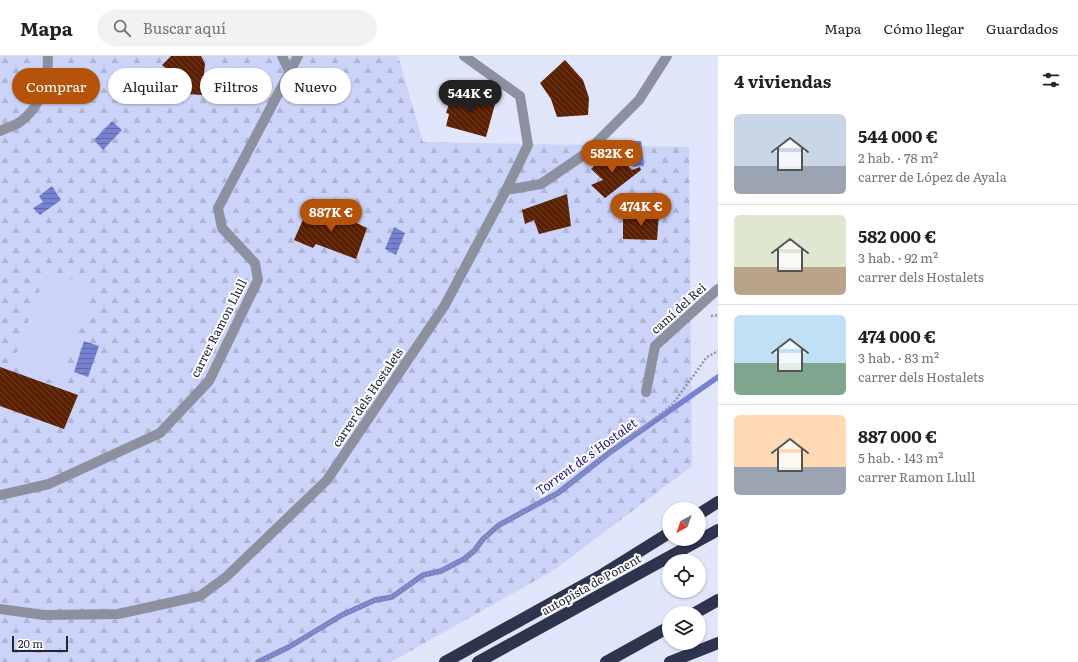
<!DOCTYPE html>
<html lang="es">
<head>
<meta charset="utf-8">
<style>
  body { margin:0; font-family:Literata,serif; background:#f2f2f2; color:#202124; height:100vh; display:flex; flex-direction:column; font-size:15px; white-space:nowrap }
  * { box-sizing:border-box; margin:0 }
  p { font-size:13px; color:#757577 }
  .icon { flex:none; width:22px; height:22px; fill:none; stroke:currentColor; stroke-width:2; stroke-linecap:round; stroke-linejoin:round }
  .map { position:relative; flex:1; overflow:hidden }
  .details { display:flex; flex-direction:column; background:#fff; width:360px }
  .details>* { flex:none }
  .banner { position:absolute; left:12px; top:12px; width:380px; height:36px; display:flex; gap:8px }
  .needle { width:26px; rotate:220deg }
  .controls { position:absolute; left:662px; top:446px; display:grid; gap:8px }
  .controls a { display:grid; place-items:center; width:44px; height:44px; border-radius:50%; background:#fff; box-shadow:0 1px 3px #0004; font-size:20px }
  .scale { position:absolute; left:12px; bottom:10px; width:56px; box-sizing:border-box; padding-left:4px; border:2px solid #232532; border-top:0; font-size:11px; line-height:14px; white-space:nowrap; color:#232532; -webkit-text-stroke:3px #fff; paint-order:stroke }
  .price { position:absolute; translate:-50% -34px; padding:0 9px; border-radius:14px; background:#b45309; color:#fff; font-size:13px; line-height:26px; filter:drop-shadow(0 1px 2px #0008) }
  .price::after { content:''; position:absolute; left:50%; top:24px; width:12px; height:9px; margin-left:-6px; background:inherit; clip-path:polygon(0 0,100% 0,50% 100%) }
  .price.selected { background:#222; color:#fff }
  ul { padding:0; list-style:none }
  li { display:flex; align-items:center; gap:12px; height:100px; padding:0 16px }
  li+li { border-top:1px solid #e0e0e0 }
  li span { display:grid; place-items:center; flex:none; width:112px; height:80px; border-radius:6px; color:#555 }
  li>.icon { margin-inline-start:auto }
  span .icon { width:48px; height:48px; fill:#fffc; stroke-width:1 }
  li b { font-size:17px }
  h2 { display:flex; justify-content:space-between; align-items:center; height:48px; padding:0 16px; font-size:17px }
  .pill { padding:0 14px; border-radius:18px; background:#fff; box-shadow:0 1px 3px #0004; font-size:14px; line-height:36px }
  .pill.selected { background:#b45309; color:#fff }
  header { display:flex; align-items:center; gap:24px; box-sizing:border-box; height:56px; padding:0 20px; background:#fff; border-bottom:1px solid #e0e0e0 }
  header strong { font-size:19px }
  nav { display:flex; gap:22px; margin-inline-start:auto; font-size:14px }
  .search { width:280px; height:36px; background:#f2f2f2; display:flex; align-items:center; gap:10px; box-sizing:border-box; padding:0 14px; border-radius:22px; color:#757577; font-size:15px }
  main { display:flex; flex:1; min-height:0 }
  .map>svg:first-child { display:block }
  .forest { fill:url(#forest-firs) }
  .pitch { fill:#cbd3f8 }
  .water { fill:url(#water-rules) }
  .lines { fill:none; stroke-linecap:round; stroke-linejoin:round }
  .stream { stroke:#7682d1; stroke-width:5.5 }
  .building { fill:url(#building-back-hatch) }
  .path { stroke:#9295a7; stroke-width:2.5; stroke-dasharray:2 2; stroke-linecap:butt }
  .street { stroke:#8d909f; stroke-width:10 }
  .highway { stroke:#2e334e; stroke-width:12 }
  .labels { text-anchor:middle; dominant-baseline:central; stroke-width:4; stroke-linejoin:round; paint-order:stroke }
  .street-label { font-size:12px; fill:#232532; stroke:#fff }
  .water-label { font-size:13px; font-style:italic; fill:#1d1371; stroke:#fff }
</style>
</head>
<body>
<header>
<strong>Mapa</strong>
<div class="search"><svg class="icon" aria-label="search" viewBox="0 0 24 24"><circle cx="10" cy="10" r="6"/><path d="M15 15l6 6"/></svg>Buscar aquí</div>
<nav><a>Mapa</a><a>Cómo llegar</a><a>Guardados</a></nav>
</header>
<main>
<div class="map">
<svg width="718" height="606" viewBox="0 0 718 606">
  <defs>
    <pattern id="forest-firs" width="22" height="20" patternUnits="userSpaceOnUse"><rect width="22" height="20" fill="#cbd3f8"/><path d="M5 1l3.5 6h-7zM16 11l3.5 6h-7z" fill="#aeb5d5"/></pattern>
    <pattern id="water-rules" width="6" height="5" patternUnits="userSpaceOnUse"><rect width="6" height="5" fill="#7682d1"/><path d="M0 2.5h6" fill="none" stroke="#606aaa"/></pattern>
    <pattern id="building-back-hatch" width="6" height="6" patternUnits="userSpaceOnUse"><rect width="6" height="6" fill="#5b1f01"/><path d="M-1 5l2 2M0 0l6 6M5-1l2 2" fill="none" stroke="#6f3f28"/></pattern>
  </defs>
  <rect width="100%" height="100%" fill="#e0e5fa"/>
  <path class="forest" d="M 0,0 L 398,0 L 423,86 L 689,91 L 692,410 L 554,514 L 391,606 L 0,606 Z"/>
  <path class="pitch" d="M 47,214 L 94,231 L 59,327 L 12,310 Z"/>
  <g class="water">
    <path d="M 456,25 L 483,32 L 481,42 L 455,35 Z"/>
    <path d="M 112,65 L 122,74 L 103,94 L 94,84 Z"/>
    <path d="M 627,85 L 641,85 L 644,110 L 633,111 Z"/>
    <path d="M 52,130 L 61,144 L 40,159 L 33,152 L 43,146 L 39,140 Z"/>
    <path d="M 394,171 L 405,177 L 396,199 L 385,193 Z"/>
    <path d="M 84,285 L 99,290 L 88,321 L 74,316 Z"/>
  </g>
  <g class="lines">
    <path class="stream" d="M 258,606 L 289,591 L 342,559 L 375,544 L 392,541 L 423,519 L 441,515 L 464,503 L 474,495 L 483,483 L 499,469 L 558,437 L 609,397 L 718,321"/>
  </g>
  <g class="building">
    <path d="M 171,0 L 201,0 L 205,8 L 202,39 L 173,37 L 175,20 L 162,9 Z"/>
    <path d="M 565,4 L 583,24 L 589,42 L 588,59 L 557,61 L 551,43 L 540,27 Z"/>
    <path d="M 453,36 L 495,48 L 486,81 L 446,70 L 449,58 L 446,57 Z"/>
    <path d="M 612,94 L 632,114 L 640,111 L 641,114 L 605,142 L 591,129 L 603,124 L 591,113 Z"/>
    <path d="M 567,138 L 571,170 L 539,178 L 534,164 L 525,168 L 522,154 Z"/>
    <path d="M 309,150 L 340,164 L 344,161 L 367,172 L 356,203 L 316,188 L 313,192 L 294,184 Z"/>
    <path d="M 659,157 L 657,184 L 623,183 L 623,159 Z"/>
    <path d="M 0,311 L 78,339 L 64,373 L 0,350 Z"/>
  </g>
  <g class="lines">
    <g class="path">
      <path d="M 711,260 L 718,259"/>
      <path d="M 258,606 L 289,591 L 342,559 L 375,544 L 392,541 L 423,519 L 441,515 L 464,503 L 474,495 L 483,483 L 499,469 L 558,437 L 672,349 L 707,301 L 718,295"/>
    </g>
    <g class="street">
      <path d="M 282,0 L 289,15"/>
      <path d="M 464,0 L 520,40 L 528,89 L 506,134"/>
      <path d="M 0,75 C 6,72 14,70 20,66 C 41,51 48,25 48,0"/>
      <path d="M 646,336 L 655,290 L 718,233"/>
      <path d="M 0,439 L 49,428 L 160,377 L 209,325 L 258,224 L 255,207 L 222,172 L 218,152 L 298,0"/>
      <path d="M 0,553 L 44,559 L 118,558 L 200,540 L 226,521 L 327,424 L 445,249 L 506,134 L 541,128 L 585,98 L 639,44 L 667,0"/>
    </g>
    <g class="highway">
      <path d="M 699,458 L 718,446"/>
      <path d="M 695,557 L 718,544"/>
      <path d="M 445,606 L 600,520 L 669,477"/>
      <path d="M 478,606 L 718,474"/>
      <path d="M 606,606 L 669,571"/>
      <path d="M 670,606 L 718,587"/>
    </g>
  </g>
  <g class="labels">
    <g class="street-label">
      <text transform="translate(678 252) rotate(-42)">camí del Rei</text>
      <text transform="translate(218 272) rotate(-63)">carrer Ramon Llull</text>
      <text transform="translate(367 341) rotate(-56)">carrer dels Hostalets</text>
      <text transform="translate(591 528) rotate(-29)">autopista de Ponent</text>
    </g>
    <g class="water-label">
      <text transform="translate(586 400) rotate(-36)">Torrent de s'Hostalet</text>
    </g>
  </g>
</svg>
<div class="controls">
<a><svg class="needle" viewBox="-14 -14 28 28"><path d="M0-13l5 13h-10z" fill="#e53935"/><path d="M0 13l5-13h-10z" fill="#757577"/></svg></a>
<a><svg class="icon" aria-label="locate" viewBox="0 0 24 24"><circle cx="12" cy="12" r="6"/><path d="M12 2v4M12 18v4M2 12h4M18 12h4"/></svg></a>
<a><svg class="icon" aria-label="layers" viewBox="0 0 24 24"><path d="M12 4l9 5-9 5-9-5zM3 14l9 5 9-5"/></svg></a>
</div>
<div class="scale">20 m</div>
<b class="price selected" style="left:470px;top:58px">544K €</b>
<b class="price" style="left:612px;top:118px">582K €</b>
<b class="price" style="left:641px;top:171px">474K €</b>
<b class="price" style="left:331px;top:177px">887K €</b>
<div class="banner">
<a class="pill selected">Comprar</a>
<a class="pill">Alquilar</a>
<a class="pill">Filtros</a>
<a class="pill">Nuevo</a>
</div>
</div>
<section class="details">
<h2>4 viviendas<svg class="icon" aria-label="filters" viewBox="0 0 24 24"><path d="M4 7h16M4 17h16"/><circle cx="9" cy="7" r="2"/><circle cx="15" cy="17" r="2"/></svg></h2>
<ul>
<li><span style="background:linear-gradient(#c9d6e8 65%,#9aa5b1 0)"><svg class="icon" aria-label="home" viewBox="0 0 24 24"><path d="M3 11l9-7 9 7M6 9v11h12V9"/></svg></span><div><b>544 000 €</b><p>2 hab. · 78 m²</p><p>carrer de López de Ayala</p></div></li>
<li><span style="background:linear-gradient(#dfe7d0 65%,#b9a48a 0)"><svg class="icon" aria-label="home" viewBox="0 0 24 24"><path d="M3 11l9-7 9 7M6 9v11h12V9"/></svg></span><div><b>582 000 €</b><p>3 hab. · 92 m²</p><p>carrer dels Hostalets</p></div></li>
<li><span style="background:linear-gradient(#bfe0f5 60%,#7fa58c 0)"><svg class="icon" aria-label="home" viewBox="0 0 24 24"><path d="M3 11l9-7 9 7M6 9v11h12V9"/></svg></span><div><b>474 000 €</b><p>3 hab. · 83 m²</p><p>carrer dels Hostalets</p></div></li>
<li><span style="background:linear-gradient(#ffd9b3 65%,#9aa5b1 0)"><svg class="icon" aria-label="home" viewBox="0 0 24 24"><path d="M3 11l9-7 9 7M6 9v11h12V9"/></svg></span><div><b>887 000 €</b><p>5 hab. · 143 m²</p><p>carrer Ramon Llull</p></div></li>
</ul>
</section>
</main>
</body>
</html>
